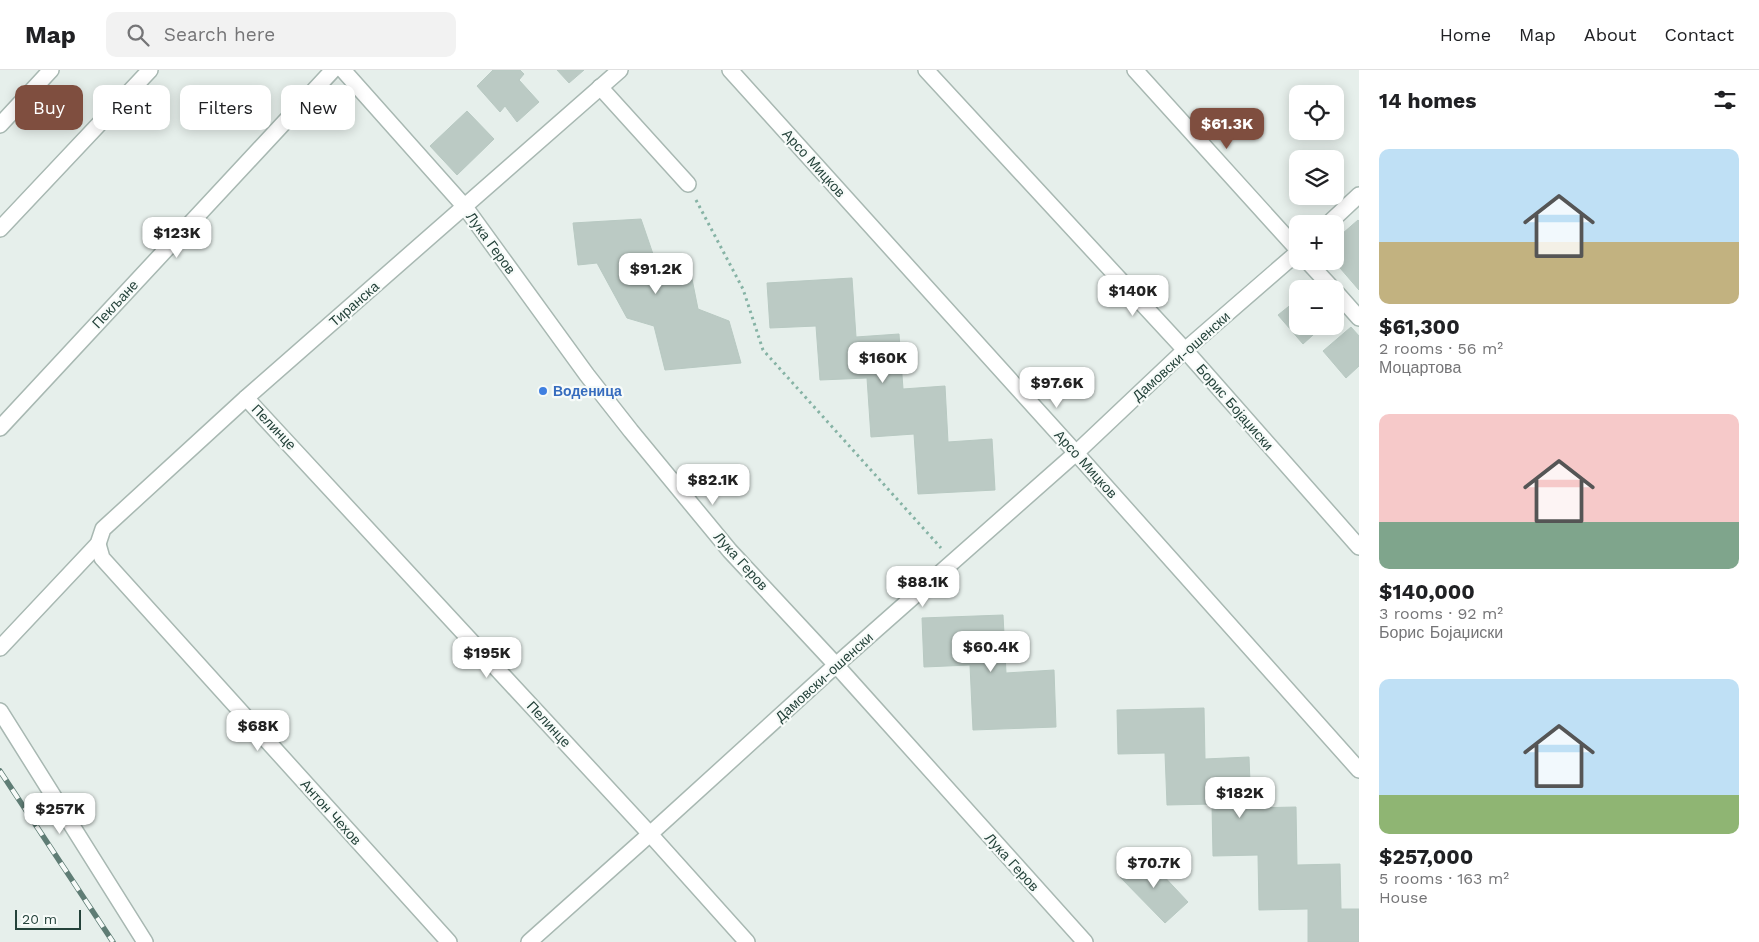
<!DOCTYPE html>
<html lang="en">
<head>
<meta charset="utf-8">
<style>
  body { margin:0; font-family:"Work Sans",sans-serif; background:#f2f2f2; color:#202124; height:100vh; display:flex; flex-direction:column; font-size:19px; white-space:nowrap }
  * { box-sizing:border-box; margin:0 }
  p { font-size:16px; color:#757577 }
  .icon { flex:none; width:28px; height:28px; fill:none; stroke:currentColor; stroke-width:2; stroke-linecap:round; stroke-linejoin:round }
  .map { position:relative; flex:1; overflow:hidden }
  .drawer { display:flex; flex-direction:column; background:#fff; width:400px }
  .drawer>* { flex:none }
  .guide { position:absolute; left:15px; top:15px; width:475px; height:45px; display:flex; gap:10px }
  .tools { position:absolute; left:1289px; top:15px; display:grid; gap:10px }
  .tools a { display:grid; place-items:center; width:55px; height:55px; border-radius:10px; background:#fff; box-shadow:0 2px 12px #0003; font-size:25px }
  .scale { position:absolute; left:15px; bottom:12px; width:66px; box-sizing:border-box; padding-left:5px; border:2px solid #24423a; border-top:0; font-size:14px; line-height:18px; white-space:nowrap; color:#24423a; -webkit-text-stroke:4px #f7fbf9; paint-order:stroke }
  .price { position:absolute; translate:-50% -42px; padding:0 11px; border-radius:10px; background:#fff; color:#222; font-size:16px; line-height:32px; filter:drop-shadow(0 1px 2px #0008) }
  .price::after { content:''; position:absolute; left:50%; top:30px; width:15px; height:11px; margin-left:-8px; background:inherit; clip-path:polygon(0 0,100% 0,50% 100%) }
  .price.on { background:#7f4e3f; color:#fff }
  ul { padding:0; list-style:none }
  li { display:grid; align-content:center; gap:10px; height:265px; padding:0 20px }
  li span { display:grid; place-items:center; height:155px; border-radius:10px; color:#555 }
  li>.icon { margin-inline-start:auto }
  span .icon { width:90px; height:90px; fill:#fffc; stroke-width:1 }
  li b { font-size:21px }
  h2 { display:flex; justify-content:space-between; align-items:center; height:60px; padding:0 20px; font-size:21px }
  .chip { padding:0 18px; border-radius:10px; background:#fff; box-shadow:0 2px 12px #0003; font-size:18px; line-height:45px }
  .chip.on { background:#7f4e3f; color:#fff }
  header { display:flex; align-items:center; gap:30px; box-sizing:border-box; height:70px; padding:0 25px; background:#fff; border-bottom:1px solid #e0e0e0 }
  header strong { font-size:24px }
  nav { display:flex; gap:28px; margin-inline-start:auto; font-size:18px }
  .search { width:350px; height:45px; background:#f2f2f2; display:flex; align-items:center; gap:12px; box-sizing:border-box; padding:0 18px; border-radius:10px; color:#757577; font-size:19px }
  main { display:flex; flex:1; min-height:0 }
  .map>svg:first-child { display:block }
  .building { fill:#bbcac4; stroke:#b8c9c2 }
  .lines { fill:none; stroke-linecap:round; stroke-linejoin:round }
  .minor-casing { stroke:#a8b8b2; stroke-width:18 }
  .path { stroke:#86b3a5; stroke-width:3; stroke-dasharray:2.5 4; stroke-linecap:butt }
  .minor { stroke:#fff; stroke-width:15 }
  .rail-casing { stroke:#5f7d75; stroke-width:5.5 }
  .rail { stroke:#f7fbf9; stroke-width:4; stroke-dasharray:11; stroke-linecap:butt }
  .shop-dot { fill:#3f7fe0; stroke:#f7fbf9; stroke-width:2 }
  .labels { text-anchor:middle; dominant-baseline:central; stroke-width:4.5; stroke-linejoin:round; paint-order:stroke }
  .street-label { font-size:14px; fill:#24423a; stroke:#f7fbf9 }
  .shop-label { font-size:14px; font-weight:bold; fill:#366cbe; stroke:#f7fbf9; text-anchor:start }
</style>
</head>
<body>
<header>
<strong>Map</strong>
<div class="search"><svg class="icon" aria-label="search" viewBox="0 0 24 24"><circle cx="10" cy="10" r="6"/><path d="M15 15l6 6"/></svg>Search here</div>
<nav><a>Home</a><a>Map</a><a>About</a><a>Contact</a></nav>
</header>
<main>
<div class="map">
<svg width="1359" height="872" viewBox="0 0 1359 872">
  <rect width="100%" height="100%" fill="#e6efeb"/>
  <g class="building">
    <path d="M 493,0 L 520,0 L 524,4 L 519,10 L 539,32 L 517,52 L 505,36 L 500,42 L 477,16 Z"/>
    <path d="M 557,0 L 584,0 L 569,13 Z"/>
    <path d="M 467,41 L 494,69 L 457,105 L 430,76 Z"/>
    <path d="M 641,149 L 654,187 L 691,204 L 698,239 L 729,251 L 741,293 L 665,300 L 654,256 L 627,248 L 597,193 L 578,195 L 573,153 Z"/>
    <path d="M 1358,150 L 1359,151 L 1359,220 L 1334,191 L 1335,170 Z"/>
    <path d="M 852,208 L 856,267 L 899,264 L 903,319 L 945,316 L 948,372 L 992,369 L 995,420 L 918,424 L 914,364 L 871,367 L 867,308 L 820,310 L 816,256 L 770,258 L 767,213 Z"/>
    <path d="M 1298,229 L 1298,256 L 1323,256 L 1303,274 L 1278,245 Z"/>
    <path d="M 1351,257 L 1359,266 L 1359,296 L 1346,308 L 1323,281 Z"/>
    <path d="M 1003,545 L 1006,603 L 1054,600 L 1056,657 L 973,660 L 970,595 L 924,597 L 922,548 Z"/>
    <path d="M 1204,638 L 1205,689 L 1249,687 L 1251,738 L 1296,737 L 1297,795 L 1340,794 L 1341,839 L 1359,839 L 1359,872 L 1308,872 L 1308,839 L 1259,840 L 1258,785 L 1213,786 L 1212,734 L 1167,735 L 1165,683 L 1118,684 L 1117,640 Z"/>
    <path d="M 1143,784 L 1188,832 L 1165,853 L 1120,807 Z"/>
  </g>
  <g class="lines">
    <g class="minor-casing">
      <g id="minor">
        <path d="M 343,0 L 465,137 L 587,305 L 631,361 L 730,481 L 836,595 L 1085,872"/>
        <path d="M 730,0 L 1076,383 L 1359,700"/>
        <path d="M 926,0 L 1185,280 L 1359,477"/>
        <path d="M 1135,0 L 1298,180"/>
        <path d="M 600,17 L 688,114"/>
        <path d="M 0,55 L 51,0"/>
        <path d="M 1328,154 L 1359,125"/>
        <path d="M 0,159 L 150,0"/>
        <path d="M 1307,191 L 1333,219"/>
        <path d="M 1335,221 L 1359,248"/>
        <path d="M 246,328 L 650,764 L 747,872"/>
        <path d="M 0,358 L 333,0"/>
        <path d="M 98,474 L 102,488 L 449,872"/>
        <path d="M 0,578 L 98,474 L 103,459 L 246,328 L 620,0"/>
        <path d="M 0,641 L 145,872"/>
        <path d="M 529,872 L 650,764 L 836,595 L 1076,383 L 1185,280 L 1298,182"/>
      </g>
    </g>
    <path class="path" d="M 696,130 L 743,219 L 763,280 L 941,478"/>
    <use href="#minor" class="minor"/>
    <g class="rail-casing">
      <path id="rail" d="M 0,701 L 113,872"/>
    </g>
    <use href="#rail" class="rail"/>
  </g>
  <circle class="shop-dot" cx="543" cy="321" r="5"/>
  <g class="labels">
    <g class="street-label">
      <text transform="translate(814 93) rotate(48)">Арсо Мицков</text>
      <text transform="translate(491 173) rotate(54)">Лука Геров</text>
      <text transform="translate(115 234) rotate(-47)">Пекљане</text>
      <text transform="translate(354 234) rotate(-41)">Тиранска</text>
      <text transform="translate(1181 286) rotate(-42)">Дамовски-ошенски</text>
      <text transform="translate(1235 337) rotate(49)">Борис Бојаџиски</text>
      <text transform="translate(274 357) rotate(46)">Пелинце</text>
      <text transform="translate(1086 394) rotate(48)">Арсо Мицков</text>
      <text transform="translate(741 491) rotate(48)">Лука Геров</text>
      <text transform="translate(824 607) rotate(-42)">Дамовски-ошенски</text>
      <text transform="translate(549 654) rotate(47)">Пелинце</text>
      <text transform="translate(331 742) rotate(48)">Антон Чехов</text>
      <text transform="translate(1012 792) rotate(48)">Лука Геров</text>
    </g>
    <g class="shop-label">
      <text x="553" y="321">Воденица</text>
    </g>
  </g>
</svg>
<div class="tools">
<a><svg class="icon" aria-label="locate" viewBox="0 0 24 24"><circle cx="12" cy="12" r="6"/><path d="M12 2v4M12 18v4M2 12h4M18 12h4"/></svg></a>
<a><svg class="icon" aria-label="layers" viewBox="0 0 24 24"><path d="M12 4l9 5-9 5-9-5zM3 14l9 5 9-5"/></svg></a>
<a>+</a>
<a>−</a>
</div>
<div class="scale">20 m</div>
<b class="price on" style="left:1227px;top:80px">$61.3K</b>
<b class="price" style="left:177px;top:189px">$123K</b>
<b class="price" style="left:656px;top:225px">$91.2K</b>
<b class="price" style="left:1133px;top:247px">$140K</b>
<b class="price" style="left:883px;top:314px">$160K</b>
<b class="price" style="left:1057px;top:339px">$97.6K</b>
<b class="price" style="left:713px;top:436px">$82.1K</b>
<b class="price" style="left:923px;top:538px">$88.1K</b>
<b class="price" style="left:991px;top:603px">$60.4K</b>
<b class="price" style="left:487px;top:609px">$195K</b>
<b class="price" style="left:258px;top:682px">$68K</b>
<b class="price" style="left:1240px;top:749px">$182K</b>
<b class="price" style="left:60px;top:765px">$257K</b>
<b class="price" style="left:1154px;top:819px">$70.7K</b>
<div class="guide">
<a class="chip on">Buy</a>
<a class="chip">Rent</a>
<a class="chip">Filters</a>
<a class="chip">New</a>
</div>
</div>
<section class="drawer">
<h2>14 homes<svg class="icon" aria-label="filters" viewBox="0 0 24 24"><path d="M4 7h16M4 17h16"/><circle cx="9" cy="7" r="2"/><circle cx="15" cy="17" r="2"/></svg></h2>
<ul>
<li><span style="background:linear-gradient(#bfe0f5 60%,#c2b280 0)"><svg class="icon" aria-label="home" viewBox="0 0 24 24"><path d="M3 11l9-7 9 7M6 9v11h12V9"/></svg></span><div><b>$61,300</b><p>2 rooms · 56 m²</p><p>Моцартова</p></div></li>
<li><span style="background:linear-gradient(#f6c9c9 70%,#7fa58c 0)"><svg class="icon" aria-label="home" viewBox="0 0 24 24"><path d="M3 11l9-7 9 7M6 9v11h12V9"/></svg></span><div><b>$140,000</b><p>3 rooms · 92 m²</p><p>Борис Бојаџиски</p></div></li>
<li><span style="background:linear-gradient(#bfe0f5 75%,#8fb573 0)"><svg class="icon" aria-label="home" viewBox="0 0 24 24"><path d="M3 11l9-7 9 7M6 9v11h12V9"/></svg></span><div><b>$257,000</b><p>5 rooms · 163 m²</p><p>House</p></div></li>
</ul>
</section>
</main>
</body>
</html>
